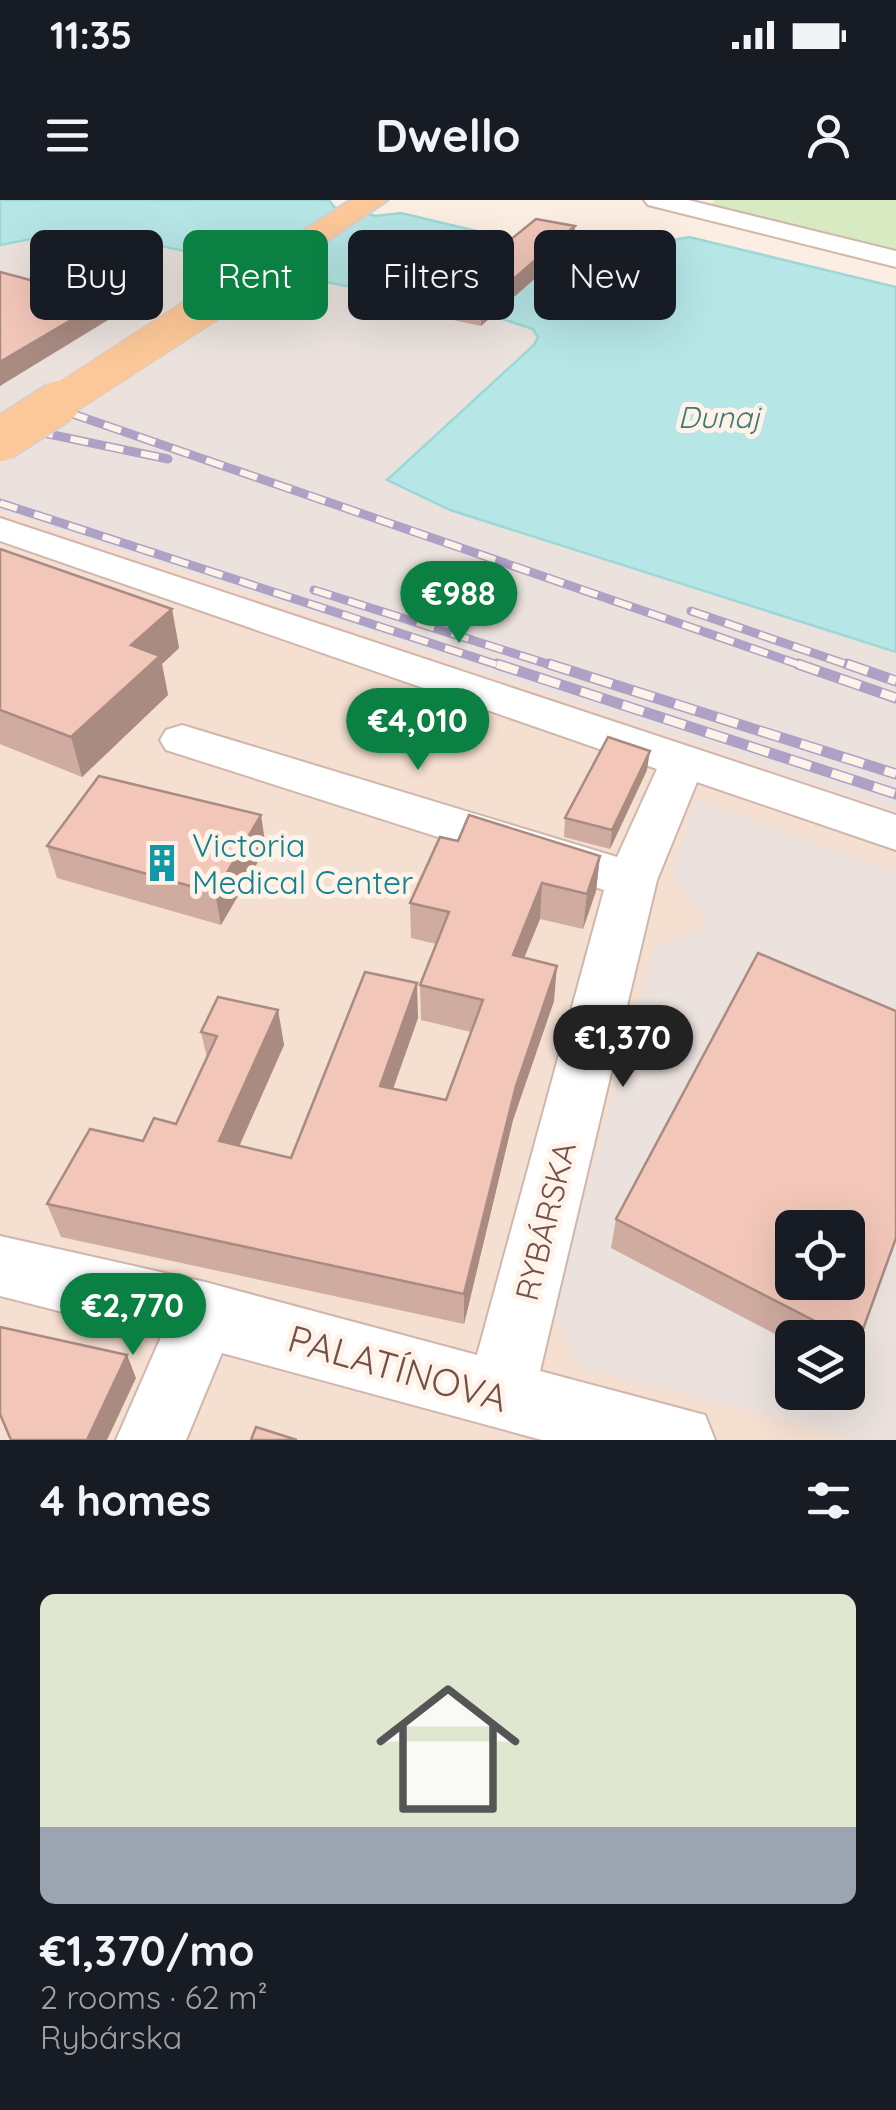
<!DOCTYPE html>
<html lang="en">
<head>
<meta charset="utf-8">
<style>
  body { margin:0; font-family:Quicksand,sans-serif; background:#20242c; color:#f1f3f6; height:100vh; display:flex; flex-direction:column; font-size:38px; white-space:nowrap }
  * { box-sizing:border-box; margin:0 }
  p { font-size:32px; color:#9ea1a6 }
  .icon { flex:none; width:55px; height:55px; fill:none; stroke:currentColor; stroke-width:2; stroke-linecap:round; stroke-linejoin:round }
  .map { position:relative; height:1240px; overflow:hidden }
  .sheet { display:flex; flex-direction:column; background:#171b24; flex:1 }
  .sheet>* { flex:none }
  .banner { position:absolute; left:30px; top:30px; width:838px; height:90px; display:flex; gap:20px }
  .tools { position:absolute; left:775px; top:1010px; display:grid; gap:20px }
  .tools a { display:grid; place-items:center; width:90px; height:90px; border-radius:15px; background:#171b24; box-shadow:0 10px 40px #0002; font-size:50px }
  .price { position:absolute; translate:-50% -85px; padding:0 22px; border-radius:35px; background:#0b8043; color:#fff; font-size:32px; line-height:65px; filter:drop-shadow(0 2px 5px #0008) }
  .price::after { content:''; position:absolute; left:50%; top:60px; width:30px; height:22px; margin-left:-15px; background:inherit; clip-path:polygon(0 0,100% 0,50% 100%) }
  .price.on { background:#222; color:#fff }
  ul { padding:0; list-style:none }
  li { display:grid; align-content:center; gap:20px; height:530px; padding:0 40px }
  li span { display:grid; place-items:center; height:310px; border-radius:15px; color:#555 }
  li>.icon { margin-inline-start:auto }
  span .icon { width:180px; height:180px; fill:#fffc; stroke-width:1 }
  li b { font-size:42px }
  h2 { display:flex; justify-content:space-between; align-items:center; height:120px; padding:0 40px; font-size:42px }
  .chip { padding:0 35px; border-radius:15px; background:#171b24; box-shadow:0 10px 40px #0002; font-size:35px; line-height:90px }
  .chip.on { background:#0b8043; color:#fff }
  .status { display:flex; justify-content:space-between; align-items:center; height:70px; padding:0 50px; background:#171b24; direction:ltr }
  .status svg { height:28px; fill:currentColor }
  header { display:flex; justify-content:space-between; align-items:center; height:130px; padding:0 40px; background:#171b24; font-size:45px; font-weight:800 }
  .map>svg:first-child { display:block }
  .residential { fill:#f4dfd1; fill-rule:evenodd }
  .industrial { fill:#ebe2dd; fill-rule:evenodd }
  .green { fill:#d8eac1 }
  .water { fill:#b7e6e6; stroke:#9dd8d8; stroke-width:2.5 }
  .lines { fill:none; stroke-linecap:round; stroke-linejoin:round }
  .street-casing { stroke:#d0b6ac; stroke-width:4 }
  .primary-casing { stroke:#d8cecc; stroke-width:5 }
  .street { fill:#fff; fill-rule:evenodd }
  .primary { fill:#fcc899; fill-rule:evenodd }
  .rail-far1-casing { stroke:#afa1c6; stroke-width:9 }
  .rail-casing { stroke:#afa1c6; stroke-width:11 }
  .rail-far1 { stroke:#fff3e9; stroke-width:6; stroke-dasharray:18; stroke-linecap:butt }
  .rail { stroke:#fff3e9; stroke-width:8; stroke-dasharray:22; stroke-linecap:butt }
  .primary-bridge-far1-casing { stroke:#d8cecc; stroke-width:36; stroke-linecap:butt }
  .primary-bridge-casing { stroke:#d8cecc; stroke-width:46; stroke-linecap:butt }
  .primary-bridge-far1 { stroke:#fcc899; stroke-width:34 }
  .primary-bridge { stroke:#fcc899; stroke-width:42 }
  .wall { fill:#d0ab9f }
  .shaded-wall { fill:#a98b82 }
  .building { fill:#f2c7b9; stroke:#a98b82; stroke-width:2.5; fill-rule:evenodd }
  .labels { text-anchor:middle; dominant-baseline:central; stroke-width:10; stroke-linejoin:round; paint-order:stroke }
  .far-water-label { font-size:30px; font-style:italic; fill:#3c7a7a; stroke:#fff3e9 }
  .culture-label { font-size:32px; fill:#0d838f; stroke:#fff3e9; text-anchor:start }
  .street-label { font-size:32px; fill:#745148; stroke:#fff3e9 }
  .near-street-label { font-size:38px; fill:#745148; stroke:#fff3e9 }
</style>
</head>
<body>
<div class="status"><b>11:35</b><svg viewBox="0 0 49 12"><path d="M0 12V9h3v3zM5 12V6h3v6zM10 12V3h3v9zM15 12V0h3v12zM26 1h20v11H26zM47 4h2v5h-2z"/></svg></div>
<header><svg class="icon" aria-label="menu" viewBox="0 0 24 24"><path d="M4 6h16M4 12h16M4 18h16"/></svg>Dwello<svg class="icon" aria-label="person" viewBox="0 0 24 24"><circle cx="12" cy="8" r="4"/><path d="M4 21q1-7 8-7t8 7"/></svg></header>
<div class="map">
<svg width="896" height="1240" viewBox="0 0 896 1240">
  <rect width="100%" height="100%" fill="#fceee2"/>
  <path class="residential" d="M 0,311 L 896,611 L 896,1240 L 0,1240 ZM 792,1028 L 848,1028 L 848,1082 L 792,1082 ZM 792,1138 L 848,1138 L 848,1192 L 792,1192 Z"/>
  <g class="industrial">
    <path d="M 72,31 L 99,32 L 223,60 L 253,57 L 503,107 L 494,116 L 533,129 L 538,137 L 534,145 L 388,279 L 450,310 L 896,452 L 896,611 L 0,311 L 0,45 Z"/>
    <path d="M 696,600 L 896,672 L 896,1240 L 862,1240 L 580,1167 L 552,1110 L 654,748 L 707,725 L 672,674 ZM 792,1028 L 848,1028 L 848,1082 L 792,1082 ZM 792,1138 L 848,1138 L 848,1192 L 792,1192 Z"/>
  </g>
  <path class="green" d="M 715,0 L 896,0 L 896,55 L 707,8 Z"/>
  <path class="water" d="M 0,0 L 329,0 L 334,7 L 376,16 L 401,13 L 527,43 L 517,53 L 557,61 L 566,54 L 595,55 L 689,37 L 896,87 L 896,452 L 450,310 L 387,280 L 534,145 L 538,137 L 533,129 L 493,116 L 502,107 L 449,106 L 305,78 L 298,67 L 254,57 L 224,60 L 99,32 L 72,31 L 0,45 Z"/>
  <g class="lines">
    <g class="street-casing">
      <g id="street">
        <path d="M 644,0 L 688,0 L 896,51 L 896,67 L 648,5 Z"/>
        <path d="M 0,318 L 896,615 L 896,650 L 697,582 L 657,680 L 540,1171 L 705,1215 L 715,1240 L 542,1240 L 222,1153 L 186,1240 L 116,1240 L 161,1137 L 0,1096 L 0,1036 L 205,1082 L 477,1155 L 604,690 L 166,550 L 160,540 L 166,530 L 182,525 L 617,657 L 657,569 L 0,341 Z"/>
      </g>
    </g>
    <g class="primary-casing">
      <path id="primary" d="M 352,0 L 387,0 L 229,107 L 205,107 L 200,100 L 205,93 Z"/>
    </g>
    <use href="#street" class="street"/>
    <use href="#primary" class="primary"/>
    <g class="rail-far1-casing">
      <g id="rail-far1">
        <path d="M 70,213 L 806,467"/>
        <path d="M 0,224 L 168,259"/>
        <path d="M 0,303 L 504,467"/>
        <path d="M 314,390 L 557,467"/>
        <path d="M 691,411 L 854,467"/>
      </g>
    </g>
    <g class="rail-casing">
      <g id="rail">
        <path d="M 497,464 L 896,594"/>
        <path d="M 549,464 L 896,574"/>
        <path d="M 798,464 L 896,498"/>
        <path d="M 847,464 L 896,481"/>
      </g>
    </g>
    <use href="#rail-far1" class="rail-far1"/>
    <use href="#rail" class="rail"/>
    <g class="primary-bridge-far1-casing">
      <path id="primary-bridge-far1" d="M 55,205 L 217,100"/>
    </g>
    <g class="primary-bridge-casing">
      <path id="primary-bridge" d="M 0,240 L 59,202"/>
    </g>
    <use href="#primary-bridge-far1" class="primary-bridge-far1"/>
    <use href="#primary-bridge" class="primary-bridge"/>
  </g>
  <g class="wall">
    <path d="M 575,26 L 573,45 L 481,126 L 440,117 L 440,97 Z"/>
    <path d="M 0,349 L 172,409 L 179,448 L 162,464 L 168,495 L 82,577 L 0,544 Z"/>
    <path d="M 647,570 L 610,649 L 564,637 L 565,618 Z"/>
    <path d="M 458,641 L 600,656 L 596,691 L 583,729 L 540,719 L 524,758 L 554,801 L 513,920 L 464,1124 L 61,1037 L 47,1004 L 143,941 L 176,924 L 207,858 L 201,832 L 278,810 L 284,845 L 239,946 L 291,958 L 418,818 L 393,889 L 446,900 L 471,832 L 421,820 L 420,785 L 436,744 L 411,738 L 410,703 Z"/>
    <path d="M 47,646 L 266,648 L 221,725 L 57,678 Z"/>
    <path d="M 616,1019 L 858,1143 L 848,1163 L 848,1138 L 792,1138 L 792,1143 L 611,1048 Z"/>
  </g>
  <g class="shaded-wall">
    <path d="M 575,26 L 573,45 L 481,126 L 481,107 Z"/>
    <path d="M 105,100 L 108,120 L 0,186 L 0,162 Z"/>
    <path d="M 172,409 L 179,448 L 162,464 L 168,495 L 82,577 L 71,537 L 131,445 Z"/>
    <path d="M 650,551 L 647,570 L 610,649 L 612,630 Z"/>
    <path d="M 261,615 L 266,648 L 221,725 L 215,693 Z"/>
    <path d="M 600,656 L 596,691 L 583,729 L 587,694 Z"/>
    <path d="M 542,683 L 540,719 L 511,790 L 513,755 Z"/>
    <path d="M 557,766 L 554,801 L 513,920 L 464,1124 L 464,1094 L 516,886 Z"/>
    <path d="M 417,783 L 418,818 L 382,920 L 380,886 Z"/>
    <path d="M 278,810 L 284,845 L 227,974 L 219,941 Z"/>
    <path d="M 127,1155 L 136,1178 L 107,1240 L 87,1240 Z"/>
  </g>
  <g class="building">
    <path d="M 536,19 L 575,26 L 481,107 L 440,97 Z"/>
    <path d="M 0,72 L 105,100 L 0,162 Z"/>
    <path d="M 0,349 L 172,409 L 131,445 L 160,456 L 71,537 L 0,510 Z"/>
    <path d="M 608,537 L 650,551 L 612,630 L 565,618 Z"/>
    <path d="M 99,576 L 261,615 L 215,693 L 47,646 Z"/>
    <path d="M 469,615 L 600,656 L 587,694 L 542,683 L 513,755 L 557,766 L 516,886 L 464,1094 L 47,1004 L 90,929 L 143,941 L 154,918 L 176,924 L 217,836 L 201,832 L 218,797 L 278,810 L 219,941 L 291,958 L 365,772 L 417,783 L 380,886 L 446,900 L 483,800 L 420,785 L 449,712 L 410,703 L 440,637 L 458,641 Z"/>
    <path d="M 758,753 L 896,811 L 896,1038 L 858,1143 L 616,1019 ZM 792,1028 L 848,1028 L 848,1082 L 792,1082 Z"/>
    <path d="M 0,1127 L 127,1155 L 87,1240 L 11,1240 L 0,1214 Z"/>
    <path d="M 256,1227 L 297,1240 L 251,1240 Z"/>
  </g>
  <defs>
    <g id="building-bare" transform="scale(3)"><path d="M-4-6H4V6H1V3H-1V6H-4ZM-2.5-4.3h1.7v1.8h-1.7ZM.8-4.3h1.7v1.8H.8ZM-2.5-1h1.7V.8h-1.7ZM.8-1h1.7V.8H.8Z" fill="#0f9aa8" stroke="#fff3e9" stroke-width="2.5" paint-order="stroke"/></g>
  </defs>
  <g fill-rule="evenodd">
    <use href="#building-bare" x="162" y="663"/>
  </g>
  <g class="labels">
    <g class="far-water-label">
      <text x="719" y="217">Dunaj</text>
    </g>
    <g class="culture-label">
      <text x="192" y="645">Victoria<tspan x="192" dy="37">Medical Center</tspan></text>
    </g>
    <g class="street-label">
      <text transform="translate(545 1021) rotate(-76)">RYBÁRSKA</text>
    </g>
    <g class="near-street-label">
      <text transform="translate(398 1168) rotate(16)">PALATÍNOVA</text>
    </g>
  </g>
</svg>
<div class="tools">
<a><svg class="icon" aria-label="locate" viewBox="0 0 24 24"><circle cx="12" cy="12" r="6"/><path d="M12 2v4M12 18v4M2 12h4M18 12h4"/></svg></a>
<a><svg class="icon" aria-label="layers" viewBox="0 0 24 24"><path d="M12 4l9 5-9 5-9-5zM3 14l9 5 9-5"/></svg></a>
</div>
<b class="price" style="left:459px;top:446px">€988</b>
<b class="price" style="left:418px;top:573px">€4,010</b>
<b class="price on" style="left:623px;top:890px">€1,370</b>
<b class="price" style="left:133px;top:1158px">€2,770</b>
<div class="banner">
<a class="chip">Buy</a>
<a class="chip on">Rent</a>
<a class="chip">Filters</a>
<a class="chip">New</a>
</div>
</div>
<section class="sheet">
<h2>4 homes<svg class="icon" aria-label="filters" viewBox="0 0 24 24"><path d="M4 7h16M4 17h16"/><circle cx="9" cy="7" r="2"/><circle cx="15" cy="17" r="2"/></svg></h2>
<ul>
<li><span style="background:linear-gradient(#dfe7d0 75%,#9aa5b1 0)"><svg class="icon" aria-label="home" viewBox="0 0 24 24"><path d="M3 11l9-7 9 7M6 9v11h12V9"/></svg></span><div><b>€1,370/mo</b><p>2 rooms · 62 m²</p><p>Rybárska</p></div></li>
</ul>
</section>
</body>
</html>
